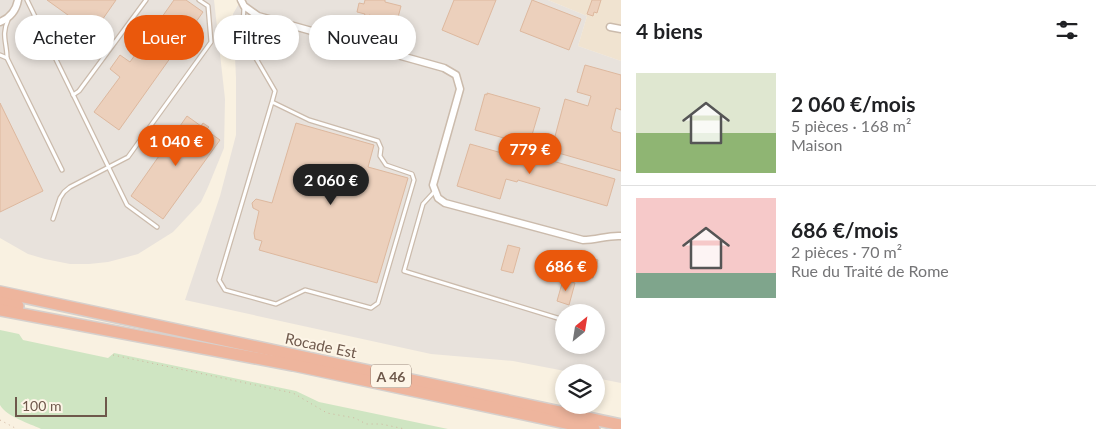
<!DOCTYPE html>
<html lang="fr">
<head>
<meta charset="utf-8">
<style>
  body { margin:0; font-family:Lato,sans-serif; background:#f6f6f6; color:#202124; height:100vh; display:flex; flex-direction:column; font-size:19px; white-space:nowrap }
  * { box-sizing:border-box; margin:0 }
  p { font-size:16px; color:#757577 }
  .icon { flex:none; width:28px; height:28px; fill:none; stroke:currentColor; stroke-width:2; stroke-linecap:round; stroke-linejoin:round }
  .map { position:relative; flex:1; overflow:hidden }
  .panel { display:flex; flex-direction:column; background:#fff; width:475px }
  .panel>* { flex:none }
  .guide { position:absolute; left:15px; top:15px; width:475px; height:45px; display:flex; gap:10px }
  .needle { width:32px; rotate:30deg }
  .tools { position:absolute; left:555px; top:304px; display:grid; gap:10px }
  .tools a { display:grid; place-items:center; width:50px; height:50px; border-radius:50%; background:#fff; box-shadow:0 2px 8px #0003; font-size:25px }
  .scale { position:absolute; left:15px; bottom:12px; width:92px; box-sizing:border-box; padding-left:5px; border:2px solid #6e584b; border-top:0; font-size:14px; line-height:18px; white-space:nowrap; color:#6e584b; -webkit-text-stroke:4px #fdf5e7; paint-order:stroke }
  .price { position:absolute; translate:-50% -42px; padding:0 11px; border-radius:18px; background:#ea580c; color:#fff; font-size:16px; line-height:32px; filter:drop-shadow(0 1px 2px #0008) }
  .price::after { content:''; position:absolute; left:50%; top:30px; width:15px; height:11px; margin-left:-8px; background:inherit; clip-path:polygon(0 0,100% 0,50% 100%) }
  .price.current { background:#222; color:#fff }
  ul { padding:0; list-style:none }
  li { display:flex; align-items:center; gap:15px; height:125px; padding:0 15px }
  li+li { border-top:1px solid #e0e0e0 }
  li span { display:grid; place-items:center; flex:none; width:140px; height:100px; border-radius:0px; color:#555 }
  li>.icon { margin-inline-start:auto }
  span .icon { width:60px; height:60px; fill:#fffc; stroke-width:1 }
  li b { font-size:21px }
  h2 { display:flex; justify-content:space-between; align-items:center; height:60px; padding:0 15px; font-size:21px }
  .tag { padding:0 18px; border-radius:22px; background:#fff; box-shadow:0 2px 8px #0003; font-size:18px; line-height:45px }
  .tag.current { background:#ea580c; color:#fff }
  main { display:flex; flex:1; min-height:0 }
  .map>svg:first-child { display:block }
  .residential { fill:#f0e3d0 }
  .industrial { fill:#e8e2dc; fill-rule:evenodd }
  .green { fill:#cfe5c2 }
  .building { fill:#ecd0bc; stroke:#ddb89e }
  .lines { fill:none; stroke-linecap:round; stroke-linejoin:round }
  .lane-casing { stroke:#cbbbac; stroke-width:5.5 }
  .street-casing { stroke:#cbbbac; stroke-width:9 }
  .highway-casing { stroke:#d6d0cd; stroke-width:14 }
  .path { stroke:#d0b49f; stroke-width:1; stroke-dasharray:1 4; stroke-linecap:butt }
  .lane { stroke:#fff; stroke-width:3 }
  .street { stroke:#fff; stroke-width:6 }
  .highway { stroke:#eeb59d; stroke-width:11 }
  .labels { text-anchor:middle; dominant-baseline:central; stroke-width:4; stroke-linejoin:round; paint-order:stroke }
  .shield { fill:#fdf5e7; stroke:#99877a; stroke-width:1 }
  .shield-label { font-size:14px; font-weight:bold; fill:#6e584b }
  .street-label { font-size:15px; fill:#6e584b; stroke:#fdf5e7 }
</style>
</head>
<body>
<main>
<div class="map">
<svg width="621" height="429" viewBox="0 0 621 429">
  <rect width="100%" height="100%" fill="#f9f1e1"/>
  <path class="residential" d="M 548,0 L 621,0 L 621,61 L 578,46 L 587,16 Z"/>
  <g class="industrial">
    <path d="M 0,0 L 214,0 L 225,99 L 224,148 L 208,187 L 201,202 L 173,232 L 138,254 L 108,262 L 89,264 L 70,264 L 45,259 L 28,254 L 0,238 Z"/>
    <path d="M 241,0 L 548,0 L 587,16 L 578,46 L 621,61 L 621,383 L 596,378 L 596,372 L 570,372 L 513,361 L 431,354 L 185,300 L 220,196 L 236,135 L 236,78 L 233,14 ZM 564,312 L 596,312 L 596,345 L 564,345 Z"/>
  </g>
  <path class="green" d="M 0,330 L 19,334 L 23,340 L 108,358 L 114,353 L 296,391 L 319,402 L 448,429 L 41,429 C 29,423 7,417 0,405 Z"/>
  <g class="building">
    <path d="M 47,0 L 116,0 L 93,33 Z"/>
    <path d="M 174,0 L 186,0 L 203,12 L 119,130 L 94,112 L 120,77 L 110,69 L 120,55 L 130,62 Z"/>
    <path d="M 365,0 L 385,0 L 385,2 L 401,6 L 396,25 L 385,22 L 386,20 L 369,15 L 369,17 L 364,16 L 365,14 L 357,12 L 359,3 L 364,4 Z"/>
    <path d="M 454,0 L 496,0 L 478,45 L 442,30 Z"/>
    <path d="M 532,0 L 581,19 L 569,50 L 520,31 Z"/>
    <path d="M 592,0 L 601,0 L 597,13 L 594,12 L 593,16 L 587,14 Z"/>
    <path d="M 585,65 L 621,75 L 621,110 L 616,108 L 611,128 L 613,131 L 621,133 L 621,171 L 548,150 L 551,139 L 554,140 L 565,99 L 588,106 L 591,96 L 577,92 Z"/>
    <path d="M 487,93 L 540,108 L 529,145 L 475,130 L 485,94 L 487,95 Z"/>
    <path d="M 0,103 L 43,191 L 0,212 Z"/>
    <path d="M 187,116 L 201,126 L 203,123 L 209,127 L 206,130 L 220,140 L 163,219 L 131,196 Z"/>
    <path d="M 296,123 L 374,145 L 368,167 L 408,178 L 377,283 L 259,250 L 262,241 L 255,239 L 254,233 L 259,211 L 253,208 L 252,203 L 256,199 L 272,203 Z"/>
    <path d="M 470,144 L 516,157 L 518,151 L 615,179 L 607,206 L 518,180 L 517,182 L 506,179 L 500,199 L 457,186 Z"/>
    <path d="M 508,245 L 520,248 L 513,273 L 501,270 Z"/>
    <path d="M 588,257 L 598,260 L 593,278 L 584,276 Z"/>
    <path d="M 563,280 L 575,283 L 569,305 L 557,301 Z"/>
  </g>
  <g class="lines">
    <g class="lane-casing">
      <g id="lane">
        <path d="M 27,0 L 127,205 L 157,227"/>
        <path d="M 244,7 L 243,25 L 247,43 L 275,91 L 272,102 L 219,280 L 225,290 L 276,304 L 305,290 L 371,308 L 378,303 L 414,180 L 412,174 L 386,165 L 380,156 L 381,148 L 378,141 L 309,120 L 272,102"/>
        <path d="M 8,20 C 1,35 7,43 7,58 L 62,170"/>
        <path d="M 0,55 L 7,58"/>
        <path d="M 73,95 L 79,91 L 146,0"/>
        <path d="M 434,192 L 423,204 L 404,271 L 564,320"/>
        <path d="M 53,219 L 60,198 L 64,192 L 70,187 L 128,157 L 211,42 L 208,6 L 199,0"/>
        <path d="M 596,329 L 601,331"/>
      </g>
    </g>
    <g class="street-casing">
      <g id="street">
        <path d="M 241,0 L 244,6 L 258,16 L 444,68 L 456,75 L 460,89 L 433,185 L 438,198 L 445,203 L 583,240 C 597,240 608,235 621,236"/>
        <path d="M 0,22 C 10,18 16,11 18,0"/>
        <path d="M 610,27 L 621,29"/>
      </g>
    </g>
    <g class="highway-casing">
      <g id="highway">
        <path d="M 0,292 L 621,425"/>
        <path d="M 0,302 L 18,306"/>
        <path d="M 0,310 L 293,365 L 594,429"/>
      </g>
    </g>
    <g class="path">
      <path d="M 113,355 L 293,393 L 327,413 L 355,418 L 366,424 L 381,424 L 405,429"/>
      <path d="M 0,420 L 17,429"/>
    </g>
    <use href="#lane" class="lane"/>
    <use href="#street" class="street"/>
    <use href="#highway" class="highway"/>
  </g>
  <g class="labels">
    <rect class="shield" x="371" y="364.5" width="40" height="23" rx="4"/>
    <g class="shield-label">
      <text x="391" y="376">A 46</text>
    </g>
    <g class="street-label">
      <text transform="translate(321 345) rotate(12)">Rocade Est</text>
    </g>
  </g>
</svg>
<div class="tools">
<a><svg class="needle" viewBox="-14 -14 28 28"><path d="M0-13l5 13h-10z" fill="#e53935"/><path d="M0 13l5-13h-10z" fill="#757577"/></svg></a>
<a><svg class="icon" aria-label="layers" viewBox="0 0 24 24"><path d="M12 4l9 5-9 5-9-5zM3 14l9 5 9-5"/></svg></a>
</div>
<div class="scale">100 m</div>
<b class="price" style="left:176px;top:167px">1 040 €</b>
<b class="price" style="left:530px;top:175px">779 €</b>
<b class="price current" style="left:331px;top:206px">2 060 €</b>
<b class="price" style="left:566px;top:292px">686 €</b>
<div class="guide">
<a class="tag">Acheter</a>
<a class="tag current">Louer</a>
<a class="tag">Filtres</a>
<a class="tag">Nouveau</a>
</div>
</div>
<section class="panel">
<h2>4 biens<svg class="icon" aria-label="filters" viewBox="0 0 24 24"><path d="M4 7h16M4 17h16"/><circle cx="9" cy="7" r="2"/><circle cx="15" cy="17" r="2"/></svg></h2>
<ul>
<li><span style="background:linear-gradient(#dfe7d0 60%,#8fb573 0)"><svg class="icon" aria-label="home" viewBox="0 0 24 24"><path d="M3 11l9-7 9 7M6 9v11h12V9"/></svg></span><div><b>2 060 €/mois</b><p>5 pièces · 168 m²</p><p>Maison</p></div></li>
<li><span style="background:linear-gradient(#f6c9c9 75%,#7fa58c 0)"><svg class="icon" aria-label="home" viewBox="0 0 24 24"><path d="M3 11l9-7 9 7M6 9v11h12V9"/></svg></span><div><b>686 €/mois</b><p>2 pièces · 70 m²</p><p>Rue du Traité de Rome</p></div></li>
</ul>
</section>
</main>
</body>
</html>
